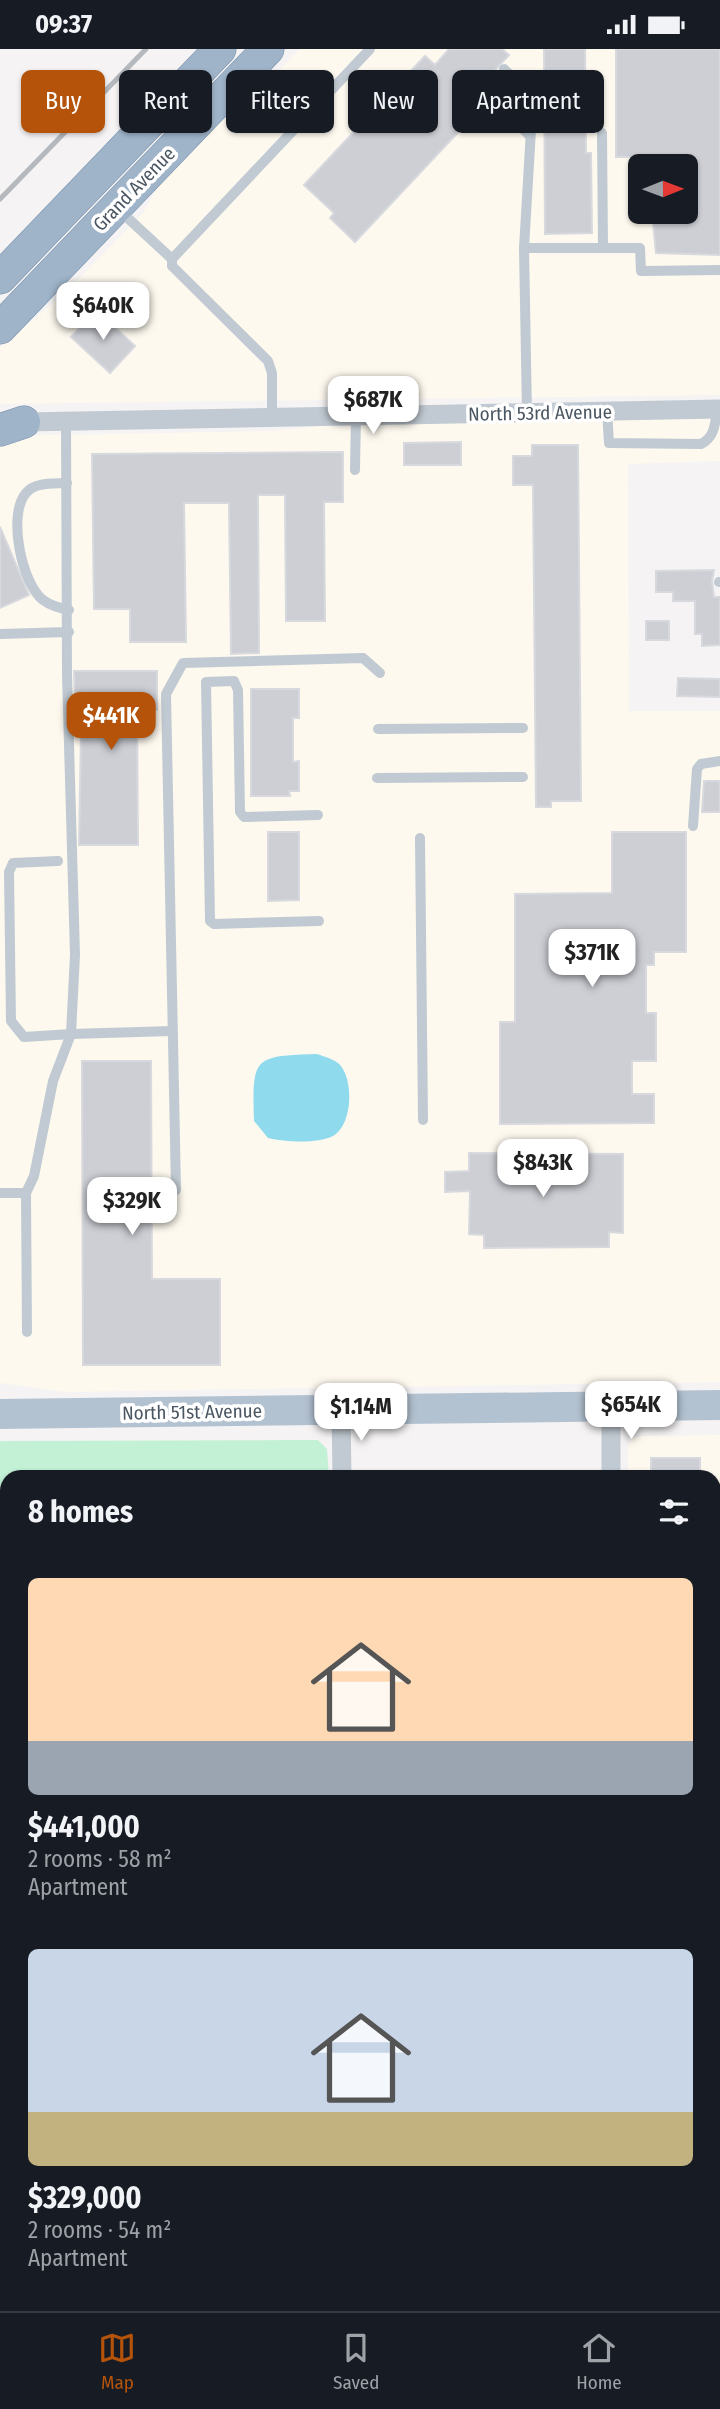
<!DOCTYPE html>
<html lang="en">
<head>
<meta charset="utf-8">
<style>
  body { margin:0; font-family:"Fira Sans Condensed",sans-serif; background:#20242c; color:#f1f3f6; height:100vh; display:flex; flex-direction:column; font-size:26px; white-space:nowrap }
  * { box-sizing:border-box; margin:0 }
  p { font-size:23px; color:#9ea1a6 }
  .icon { flex:none; width:38px; height:38px; fill:none; stroke:currentColor; stroke-width:2; stroke-linecap:round; stroke-linejoin:round }
  .map { position:relative; flex:1; overflow:hidden }
  .details { position:absolute; left:0px; top:1421px; width:721px; height:842px; display:flex; flex-direction:column; background:#171b24; border-radius:21px 21px 0 0; box-shadow:0 2px 5px #0004 }
  .details>* { flex:none }
  .top-card { position:absolute; left:21px; top:21px; width:679px; height:63px; display:flex; gap:14px }
  .needle { width:46px; rotate:89deg }
  .buttons { position:absolute; left:628px; top:105px; display:grid; gap:14px }
  .buttons a { display:grid; place-items:center; width:70px; height:70px; border-radius:10px; background:#171b24; box-shadow:0 2px 5px #0004; font-size:35px }
  .price { position:absolute; translate:-50% -60px; padding:0 16px; border-radius:14px; background:#fff; color:#222; font-size:23px; line-height:46px; filter:drop-shadow(0 2px 4px #0008) }
  .price::after { content:''; position:absolute; left:50%; top:42px; width:21px; height:16px; margin-left:-10px; background:inherit; clip-path:polygon(0 0,100% 0,50% 100%) }
  .price.selected { background:#b45309; color:#fff }
  ul { padding:0; list-style:none }
  li { display:grid; align-content:center; gap:14px; height:371px; padding:0 28px }
  li span { display:grid; place-items:center; height:217px; border-radius:10px; color:#555 }
  li>.icon { margin-inline-start:auto }
  span .icon { width:126px; height:126px; fill:#fffc; stroke-width:1 }
  li b { font-size:30px }
  h2 { display:flex; justify-content:space-between; align-items:center; height:84px; padding:0 28px; font-size:30px }
  .pill { padding:0 24px; border-radius:10px; background:#171b24; box-shadow:0 2px 5px #0004; font-size:24px; line-height:63px }
  .pill.selected { background:#b45309; color:#fff }
  .status { display:flex; justify-content:space-between; align-items:center; height:49px; padding:0 35px; background:#171b24; direction:ltr }
  .status svg { height:19px; fill:currentColor }
  .dock { display:flex; justify-content:space-around; align-items:center; height:98px; border-top:2px solid #363941; background:#171b24; font-size:19px; color:#9ea1a6 }
  .dock a { display:grid; justify-items:center; gap:4px }
  .dock .selected { color:#b45309 }
  .map>svg:first-child { display:block }
  .commercial { fill:#fdf9ef; fill-rule:evenodd }
  .green { fill:#c3f1d5 }
  .water { fill:#90daee }
  .building { fill:#cdcfd5; stroke:#d7d9de; stroke-width:2 }
  .lines { fill:none; stroke-linecap:round; stroke-linejoin:round }
  .trunk-casing { stroke:#7690ad; stroke-width:33 }
  .service { stroke:#c1cad2; stroke-width:10 }
  .minor { stroke:#c1cad2; stroke-width:19 }
  .primary { stroke:#b3c2d1; stroke-width:30 }
  .trunk { stroke:#9fb4c9; stroke-width:32 }
  .rail { stroke:#b5b8bd; stroke-width:5 }
  .labels { text-anchor:middle; dominant-baseline:central; stroke-width:7; stroke-linejoin:round; paint-order:stroke }
  .street-label { font-size:19px; fill:#4a5661; stroke:#fff }
</style>
</head>
<body>
<div class="status"><b>09:37</b><svg viewBox="0 0 49 12"><path d="M0 12V9h3v3zM5 12V6h3v6zM10 12V3h3v9zM15 12V0h3v12zM26 1h20v11H26zM47 4h2v5h-2z"/></svg></div>
<div class="map">
<svg width="720" height="2262" viewBox="0 0 720 2262">
  <rect width="100%" height="100%" fill="#f5f3f3"/>
  <g class="commercial">
    <path d="M 300,0 L 720,0 L 720,346 L 0,355 L 0,298 L 63,246 L 143,164 L 160,134 L 217,74 L 271,30 ZM 640,117 L 686,117 L 686,163 L 640,163 Z"/>
    <path d="M 720,369 L 720,412 L 628,415 L 629,662 L 720,662 L 720,1333 L 65,1343 L 0,1334 L 0,387 L 272,382 L 349,374 Z"/>
    <path d="M 720,1386 L 720,1625 L 714,1625 L 714,1428 L 628,1428 L 628,1398 L 633,1389 L 642,1387 Z"/>
  </g>
  <path class="green" d="M 309,1391 L 318,1391 L 327,1400 L 329,1428 L 7,1428 L 7,2256 L 341,2256 L 341,2262 L 0,2262 L 0,1392 Z"/>
  <path class="water" d="M 317,1005 C 325,1008 335,1010 341,1017 C 354,1034 352,1076 333,1087 C 317,1095 286,1093 268,1089 L 254,1072 C 252,1008 253,1007 317,1005 Z"/>
  <g class="building">
    <path d="M 449,0 L 502,0 L 509,6 L 469,49 L 480,60 L 355,193 L 330,169 L 334,164 L 304,136 L 425,7 L 435,16 Z"/>
    <path d="M 544,0 L 585,0 L 586,104 L 591,104 L 592,184 L 545,185 Z"/>
    <path d="M 616,0 L 720,0 L 720,206 L 656,204 L 652,163 L 686,163 L 686,117 L 652,117 L 652,108 L 616,108 Z"/>
    <path d="M 96,261 L 135,297 L 110,324 L 71,288 Z"/>
    <path d="M 461,393 L 461,416 L 404,416 L 404,394 Z"/>
    <path d="M 532,396 L 578,396 L 581,752 L 551,752 L 551,758 L 536,758 L 533,436 L 513,436 L 513,407 L 532,407 Z"/>
    <path d="M 343,403 L 343,453 L 324,453 L 325,572 L 286,572 L 285,446 L 258,446 L 259,604 L 231,605 L 229,454 L 184,454 L 186,593 L 130,593 L 130,560 L 94,560 L 92,405 Z"/>
    <path d="M 0,478 L 29,546 L 0,559 Z"/>
    <path d="M 714,521 L 712,532 L 714,548 L 720,548 L 720,596 L 702,597 L 702,585 L 695,585 L 695,552 L 673,552 L 673,543 L 656,543 L 656,522 Z"/>
    <rect x="646" y="572" width="23" height="19"/>
    <path d="M 74,622 L 157,622 L 157,661 L 137,661 L 138,796 L 79,796 L 81,685 L 76,685 Z"/>
    <path d="M 678,629 L 720,630 L 720,648 L 677,647 Z"/>
    <path d="M 251,640 L 299,640 L 299,669 L 293,669 L 293,713 L 299,712 L 299,742 L 289,742 L 290,747 L 251,747 Z"/>
    <path d="M 704,732 L 720,732 L 720,763 L 702,763 Z"/>
    <path d="M 268,783 L 299,783 L 299,851 L 268,852 Z"/>
    <path d="M 612,783 L 686,783 L 686,903 L 654,903 L 654,916 L 646,916 L 646,964 L 656,964 L 656,1012 L 632,1012 L 632,1045 L 654,1045 L 654,1074 L 500,1075 L 500,973 L 515,973 L 515,845 L 612,844 Z"/>
    <path d="M 82,1012 L 151,1012 L 152,1230 L 220,1230 L 220,1316 L 83,1316 Z"/>
    <path d="M 469,1104 L 623,1105 L 623,1184 L 609,1183 L 609,1198 L 484,1199 L 484,1186 L 469,1185 L 470,1142 L 445,1143 L 445,1123 L 469,1122 Z"/>
    <rect x="651" y="1409" width="49" height="19"/>
  </g>
  <g class="lines">
    <g class="trunk-casing">
      <g id="trunk">
        <path d="M 0,229 L 220,0"/>
        <path d="M 0,279 L 268,0"/>
        <path d="M 0,381 L 24,373"/>
      </g>
    </g>
    <g class="service">
      <path d="M 504,20 L 533,47 L 524,199"/>
      <path d="M 483,41 L 530,87"/>
      <path d="M 602,84 L 603,199"/>
      <path d="M 119,161 L 172,210"/>
      <path d="M 607,362 L 609,394 L 701,395 C 715,388 715,375 717,360"/>
      <path d="M 527,364 L 524,199 L 640,199 L 641,222 L 720,221"/>
      <path d="M 272,368 L 272,324 L 268,312 L 172,217 L 172,210 L 370,0"/>
      <path d="M 66,372 L 67,625 L 75,906 L 71,985 L 172,982"/>
      <path d="M 355,421 L 356,367"/>
      <path d="M 67,434 C 54,435 35,433 26,444 C 7,466 22,535 43,551 C 51,557 60,559 69,561"/>
      <path d="M 719,533 L 720,533"/>
      <path d="M 0,585 L 69,583"/>
      <path d="M 378,680 L 523,679"/>
      <path d="M 377,729 L 523,728"/>
      <path d="M 318,766 L 244,768 L 240,763 L 238,641 L 234,632 L 206,633 L 210,872 L 214,875 L 319,872"/>
      <path d="M 693,777 L 697,720 L 701,715 L 720,712"/>
      <path d="M 420,789 L 423,1071"/>
      <path d="M 176,1141 L 166,645 L 183,614 L 363,609 L 380,624"/>
      <path d="M 0,1144 L 26,1144 L 27,1283"/>
      <path d="M 26,1144 L 34,1127 L 53,1032 L 71,985 L 24,988 L 11,972 L 9,823 L 13,814 L 58,812"/>
      <path d="M 560,2256 L 560,2262"/>
    </g>
    <g class="minor">
      <path d="M 24,373 L 720,360"/>
      <path d="M 611,1357 L 611,1428"/>
      <path d="M 341,1361 L 342,1428"/>
      <path d="M 714,1641 L 720,1641"/>
      <path d="M 355,2256 L 356,2262"/>
      <path d="M 464,2256 L 465,2262"/>
      <path d="M 654,2256 L 654,2262"/>
    </g>
    <path class="primary" d="M 0,1365 L 720,1356"/>
    <use href="#trunk" class="trunk"/>
    <path class="rail" d="M 0,150 L 146,0"/>
  </g>
  <g class="labels">
    <g class="street-label">
      <text transform="translate(134 140) rotate(-46)">Grand Avenue</text>
      <text transform="translate(540 364) rotate(-1)">North 53rd Avenue</text>
      <text transform="translate(192 1363) rotate(-1)">North 51st Avenue</text>
    </g>
  </g>
</svg>
<div class="buttons">
<a><svg class="needle" viewBox="-14 -14 28 28"><path d="M0-13l5 13h-10z" fill="#e53935"/><path d="M0 13l5-13h-10z" fill="#9ea1a6"/></svg></a>
</div>
<b class="price" style="left:103px;top:293px">$640K</b>
<b class="price" style="left:373px;top:387px">$687K</b>
<b class="price selected" style="left:111px;top:703px">$441K</b>
<b class="price" style="left:592px;top:940px">$371K</b>
<b class="price" style="left:543px;top:1150px">$843K</b>
<b class="price" style="left:132px;top:1188px">$329K</b>
<b class="price" style="left:631px;top:1392px">$654K</b>
<b class="price" style="left:361px;top:1394px">$1.14M</b>
<div class="top-card">
<a class="pill selected">Buy</a>
<a class="pill">Rent</a>
<a class="pill">Filters</a>
<a class="pill">New</a>
<a class="pill">Apartment</a>
</div>
<section class="details">
<h2>8 homes<svg class="icon" aria-label="filters" viewBox="0 0 24 24"><path d="M4 7h16M4 17h16"/><circle cx="9" cy="7" r="2"/><circle cx="15" cy="17" r="2"/></svg></h2>
<ul>
<li><span style="background:linear-gradient(#ffd9b3 75%,#9aa5b1 0)"><svg class="icon" aria-label="home" viewBox="0 0 24 24"><path d="M3 11l9-7 9 7M6 9v11h12V9"/></svg></span><div><b>$441,000</b><p>2 rooms · 58 m²</p><p>Apartment</p></div></li>
<li><span style="background:linear-gradient(#c9d6e8 75%,#c2b280 0)"><svg class="icon" aria-label="home" viewBox="0 0 24 24"><path d="M3 11l9-7 9 7M6 9v11h12V9"/></svg></span><div><b>$329,000</b><p>2 rooms · 54 m²</p><p>Apartment</p></div></li>
</ul>
</section>
</div>
<nav class="dock">
<a class="selected"><svg class="icon" aria-label="map" viewBox="0 0 24 24"><path d="M3 6l6-2 6 2 6-2v14l-6 2-6-2-6 2zM9 4v14M15 6v14"/></svg>Map</a>
<a><svg class="icon" aria-label="saved" viewBox="0 0 24 24"><path d="M7 4h10v16l-5-4-5 4z"/></svg>Saved</a>
<a><svg class="icon" aria-label="home" viewBox="0 0 24 24"><path d="M3 11l9-7 9 7M6 9v11h12V9"/></svg>Home</a>
</nav>
</body>
</html>
